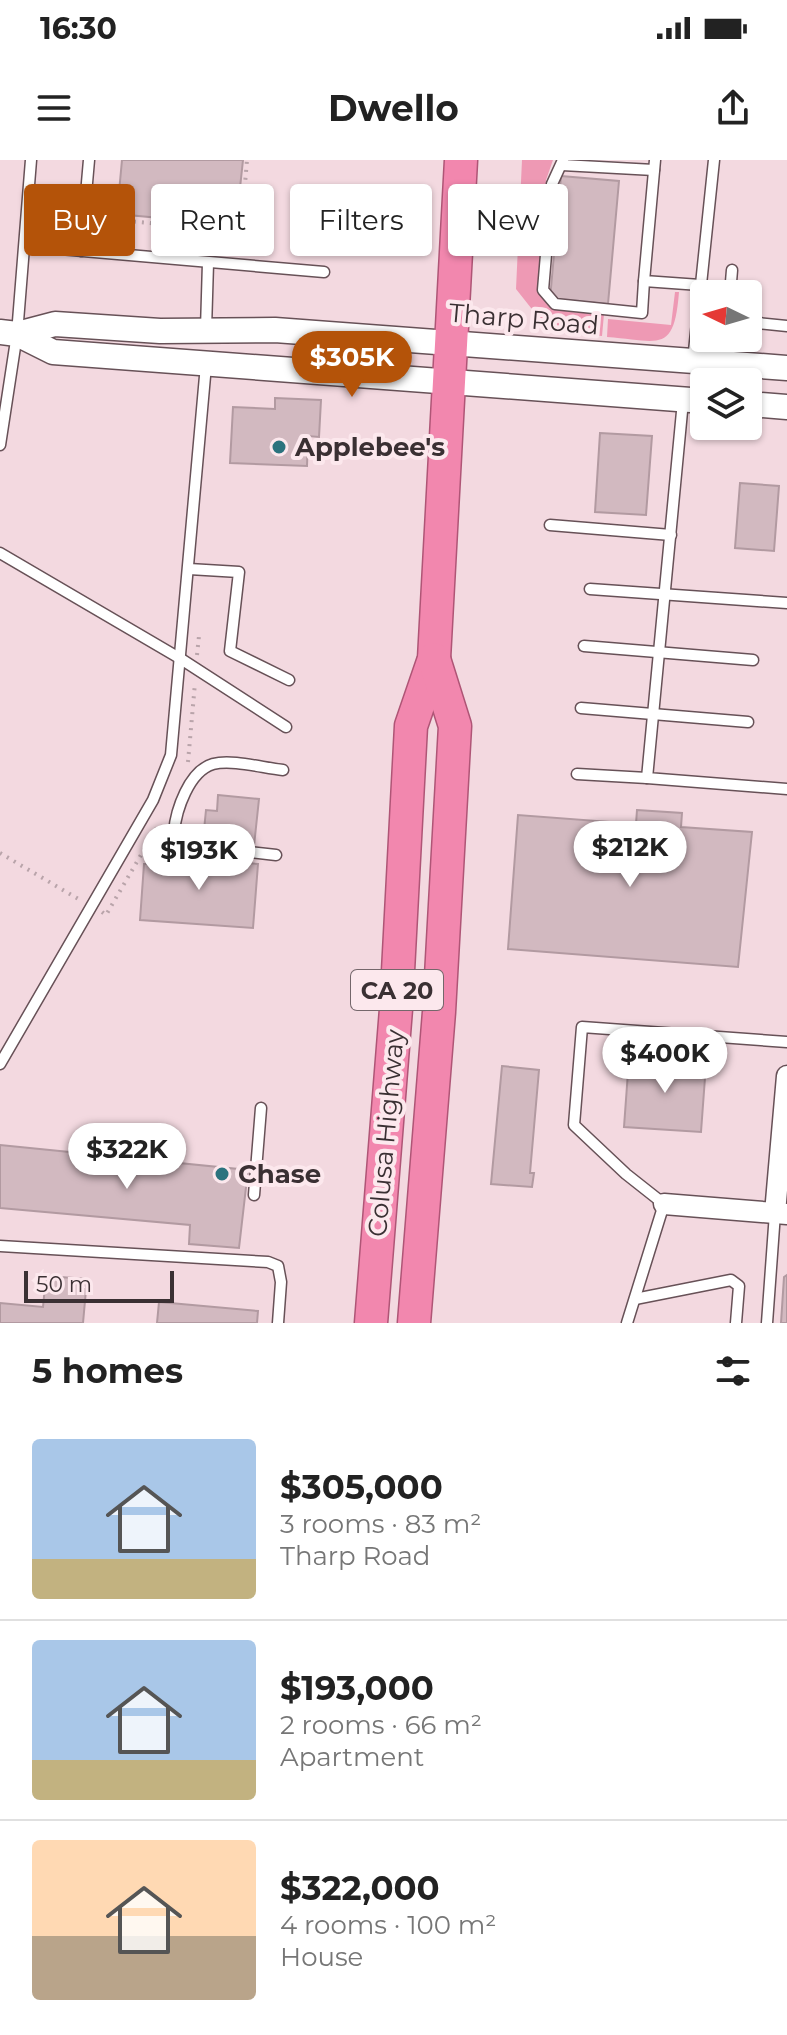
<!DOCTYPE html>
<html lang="en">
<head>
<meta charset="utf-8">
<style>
  body { margin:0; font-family:Montserrat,sans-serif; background:#f6f6f6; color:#222; height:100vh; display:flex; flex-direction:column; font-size:30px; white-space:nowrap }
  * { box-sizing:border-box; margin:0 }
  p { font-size:26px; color:#767676 }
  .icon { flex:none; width:44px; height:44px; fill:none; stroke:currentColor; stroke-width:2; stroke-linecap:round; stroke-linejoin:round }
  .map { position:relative; height:1163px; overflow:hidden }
  .details { display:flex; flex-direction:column; background:#fff; flex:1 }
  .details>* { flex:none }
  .top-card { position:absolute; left:24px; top:24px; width:740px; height:72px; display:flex; gap:16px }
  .needle { width:52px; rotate:275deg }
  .tools { position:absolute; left:690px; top:120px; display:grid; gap:16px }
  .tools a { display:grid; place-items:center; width:72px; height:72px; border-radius:8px; background:#fff; box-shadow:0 2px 6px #0004; font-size:40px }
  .scale { position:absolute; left:24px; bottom:20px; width:150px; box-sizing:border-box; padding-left:8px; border:4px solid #3a3033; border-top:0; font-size:22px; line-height:28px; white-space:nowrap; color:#3a3033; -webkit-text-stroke:6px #fce8ed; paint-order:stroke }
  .price { position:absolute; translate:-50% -68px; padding:0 18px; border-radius:28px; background:#fff; color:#222; font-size:26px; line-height:52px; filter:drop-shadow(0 2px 4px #0008) }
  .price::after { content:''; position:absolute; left:50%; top:48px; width:24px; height:18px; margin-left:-12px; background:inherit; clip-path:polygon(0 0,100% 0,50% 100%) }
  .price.selected { background:#b45309; color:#fff }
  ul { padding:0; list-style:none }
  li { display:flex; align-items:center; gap:24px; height:200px; padding:0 32px }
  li+li { border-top:2px solid #e0e0e0 }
  li span { display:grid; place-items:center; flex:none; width:224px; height:160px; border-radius:8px; color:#555 }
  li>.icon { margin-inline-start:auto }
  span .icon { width:96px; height:96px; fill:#fffc; stroke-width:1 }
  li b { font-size:34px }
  h2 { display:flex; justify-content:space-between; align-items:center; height:96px; padding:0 32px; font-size:34px }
  .chip { padding:0 28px; border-radius:8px; background:#fff; box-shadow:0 2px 6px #0004; font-size:28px; line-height:72px }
  .chip.selected { background:#b45309; color:#fff }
  .status { display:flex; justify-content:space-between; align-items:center; height:56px; padding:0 40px; background:#fff; direction:ltr }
  .status svg { height:22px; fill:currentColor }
  header { display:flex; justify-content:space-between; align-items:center; height:104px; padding:0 32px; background:#fff; font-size:36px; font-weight:700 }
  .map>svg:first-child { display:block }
  .green { fill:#ee99b4 }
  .building { fill:#d2b9c0; stroke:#b29aa1; stroke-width:2 }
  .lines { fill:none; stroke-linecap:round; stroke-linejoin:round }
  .service-casing { stroke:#675157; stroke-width:13 }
  .minor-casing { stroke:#675157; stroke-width:23 }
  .tertiary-casing { stroke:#675157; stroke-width:27 }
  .trunk-casing { stroke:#af5576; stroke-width:35 }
  .path { stroke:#b9a4aa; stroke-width:4; stroke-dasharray:2 6; stroke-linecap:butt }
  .service { stroke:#fff; stroke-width:10 }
  .minor { stroke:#fff; stroke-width:20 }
  .tertiary { stroke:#fff; stroke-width:24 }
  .trunk { stroke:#f287ae; stroke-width:32 }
  .poi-dot { fill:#2b737e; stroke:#fce8ed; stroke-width:3 }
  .labels { text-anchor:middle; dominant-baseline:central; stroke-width:8; stroke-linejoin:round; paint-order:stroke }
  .shield { fill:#fce8ed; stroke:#74676b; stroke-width:2 }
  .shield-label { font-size:24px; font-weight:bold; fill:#3a3033 }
  .street-label { font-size:26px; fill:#3a3033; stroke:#fce8ed }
  .poi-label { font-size:26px; font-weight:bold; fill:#3a3033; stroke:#fce8ed; text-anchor:start }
</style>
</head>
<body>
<div class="status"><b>16:30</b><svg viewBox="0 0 49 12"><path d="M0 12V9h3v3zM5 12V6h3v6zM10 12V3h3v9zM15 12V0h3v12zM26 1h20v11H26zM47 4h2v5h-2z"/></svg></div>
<header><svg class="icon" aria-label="menu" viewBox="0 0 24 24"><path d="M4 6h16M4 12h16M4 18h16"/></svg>Dwello<svg class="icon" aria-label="share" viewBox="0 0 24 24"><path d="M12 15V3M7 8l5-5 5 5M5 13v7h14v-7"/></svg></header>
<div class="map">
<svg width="787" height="1163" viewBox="0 0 787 1163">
  <rect width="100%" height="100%" fill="#f3d9e0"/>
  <g class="green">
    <path d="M 522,0 L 553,0 L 546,20 L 538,132 C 553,156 579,152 604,154 L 602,176 L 550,172 L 516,129 Z"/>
    <path d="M 675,132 L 679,132 C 674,194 660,181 607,177 L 608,159 L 671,165 Z"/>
  </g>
  <g class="building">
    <path d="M 122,0 L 243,0 L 236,65 L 117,54 Z"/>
    <path d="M 561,16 L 619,21 L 608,144 L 550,139 Z"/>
    <path d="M 275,238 L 321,240 L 319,277 L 308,276 L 307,306 L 230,303 L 233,247 L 275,249 Z"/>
    <path d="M 600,273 L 652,276 L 646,355 L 595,352 Z"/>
    <path d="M 740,323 L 779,326 L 774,391 L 735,388 Z"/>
    <path d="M 218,635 L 259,639 L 254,686 L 203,680 L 206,650 L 217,651 Z"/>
    <path d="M 637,650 L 682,653 L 681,667 L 752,672 L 738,807 L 508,789 L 518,655 L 636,664 Z"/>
    <path d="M 152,696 L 258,704 L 253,768 L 140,760 L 144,704 L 152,704 Z"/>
    <path d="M 629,898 L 706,904 L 701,972 L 624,967 Z"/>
    <path d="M 502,906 L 539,910 L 530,1013 L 534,1013 L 532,1027 L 491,1024 Z"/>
    <path d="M 0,985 L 248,1010 L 239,1088 L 189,1084 L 190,1065 L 0,1048 Z"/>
    <path d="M 787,1115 L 787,1163 L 781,1163 L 784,1117 Z"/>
    <path d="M 46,1116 L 87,1119 L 83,1163 L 0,1163 L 0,1143 L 43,1147 Z"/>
    <path d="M 159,1142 L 258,1151 L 257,1163 L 157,1163 Z"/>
  </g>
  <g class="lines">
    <g class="service-casing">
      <g id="service">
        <path d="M 563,0 L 552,24 L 543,130 L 555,144 L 642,153 L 644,121"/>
        <path d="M 655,0 L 644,121 L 700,125"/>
        <path d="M 562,5 L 654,10"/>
        <path d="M 25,86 L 324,112"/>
        <path d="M 81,91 L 89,0"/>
        <path d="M 730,134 L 732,110"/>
        <path d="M 748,162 L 787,166"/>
        <path d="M 206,169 L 208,103"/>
        <path d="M 693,201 L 714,0"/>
        <path d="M 683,241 L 647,618 L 787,629"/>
        <path d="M 0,285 L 17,174 L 31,0"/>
        <path d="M 550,365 L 671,375"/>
        <path d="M 0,393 L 181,499 L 286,567"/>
        <path d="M 189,409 L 239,412 L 230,491 L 289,520"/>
        <path d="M 590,429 L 787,443"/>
        <path d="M 584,486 L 753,500"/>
        <path d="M 581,548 L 748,562"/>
        <path d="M 577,614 L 647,618"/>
        <path d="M 276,695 L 187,685 L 174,672 C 176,650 189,611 213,604 C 232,599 263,608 283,610"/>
        <path d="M 0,904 L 153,640 L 171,595 L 206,205"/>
        <path d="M 254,1035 L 261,948"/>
        <path d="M 0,1086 L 268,1102 L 278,1106 L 281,1122 L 278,1163"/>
        <path d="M 635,1139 L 731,1120 L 739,1126 L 736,1163"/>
        <path d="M 627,1163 L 664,1044 L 626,1014 L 574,965 L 582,867 L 787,882"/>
        <path d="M 767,1163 L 775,1053"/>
      </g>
    </g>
    <g class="minor-casing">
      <g id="minor">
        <path d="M 664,1044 L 787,1054"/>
        <path d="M 775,1053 L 787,916"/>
      </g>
    </g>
    <g class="tertiary-casing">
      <g id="tertiary">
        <path d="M 0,172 L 17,174 L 55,164 L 160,171 L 275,170 L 787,208"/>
        <path d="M 17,174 L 53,192 L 704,241"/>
        <path d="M 748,244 L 787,247"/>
      </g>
    </g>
    <g class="trunk-casing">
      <g id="trunk">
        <path d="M 371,1163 L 396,849 L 411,566 L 434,499 L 461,0"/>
        <path d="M 414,1163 L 439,852 L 455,566 L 434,499"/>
      </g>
    </g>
    <g class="path">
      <path d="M 118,60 L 241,72 L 247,0"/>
      <path d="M 241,73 L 249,84"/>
      <path d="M 197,495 L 199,476"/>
      <path d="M 188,602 L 195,523"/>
      <path d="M 0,693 L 80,740"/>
      <path d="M 102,752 L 106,755 L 159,664"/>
    </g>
    <use href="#service" class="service"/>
    <use href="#minor" class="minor"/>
    <use href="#tertiary" class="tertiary"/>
    <use href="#trunk" class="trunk"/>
  </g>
  <g class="poi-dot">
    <circle cx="279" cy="287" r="8"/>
    <circle cx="222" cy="1014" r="8"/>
  </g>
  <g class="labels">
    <rect class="shield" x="351" y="810" width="92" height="40" rx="6"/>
    <g class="shield-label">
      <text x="397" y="830">CA 20</text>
    </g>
    <g class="street-label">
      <text transform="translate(524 159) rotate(5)">Tharp Road</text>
      <text transform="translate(386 973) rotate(-85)">Colusa Highway</text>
    </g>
    <g class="poi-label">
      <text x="295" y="287">Applebee's</text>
      <text x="238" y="1014">Chase</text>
    </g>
  </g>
</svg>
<div class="tools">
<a><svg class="needle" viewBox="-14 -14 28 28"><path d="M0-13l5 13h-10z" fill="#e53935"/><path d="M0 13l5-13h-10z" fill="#767676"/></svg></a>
<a><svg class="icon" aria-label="layers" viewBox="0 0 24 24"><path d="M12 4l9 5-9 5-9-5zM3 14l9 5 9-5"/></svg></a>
</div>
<div class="scale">50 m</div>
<b class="price selected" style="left:352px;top:239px">$305K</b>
<b class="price" style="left:630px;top:729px">$212K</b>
<b class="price" style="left:199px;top:732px">$193K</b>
<b class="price" style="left:665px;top:935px">$400K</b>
<b class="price" style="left:127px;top:1031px">$322K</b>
<div class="top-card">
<a class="chip selected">Buy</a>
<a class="chip">Rent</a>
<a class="chip">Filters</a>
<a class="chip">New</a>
</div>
</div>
<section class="details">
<h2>5 homes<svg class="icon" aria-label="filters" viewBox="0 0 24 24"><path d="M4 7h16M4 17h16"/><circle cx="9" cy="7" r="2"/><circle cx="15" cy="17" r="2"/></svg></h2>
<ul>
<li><span style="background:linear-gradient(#a9c7e8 75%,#c2b280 0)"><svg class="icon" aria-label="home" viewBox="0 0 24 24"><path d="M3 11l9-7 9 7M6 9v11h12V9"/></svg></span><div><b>$305,000</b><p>3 rooms · 83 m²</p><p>Tharp Road</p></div></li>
<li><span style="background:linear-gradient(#a9c7e8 75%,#c2b280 0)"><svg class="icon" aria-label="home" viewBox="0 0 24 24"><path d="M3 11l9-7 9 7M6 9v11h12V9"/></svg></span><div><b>$193,000</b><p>2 rooms · 66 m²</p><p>Apartment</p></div></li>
<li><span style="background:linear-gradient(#ffd9b3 60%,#b9a48a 0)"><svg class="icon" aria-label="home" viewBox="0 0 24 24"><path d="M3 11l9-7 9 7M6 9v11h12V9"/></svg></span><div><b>$322,000</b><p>4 rooms · 100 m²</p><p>House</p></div></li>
</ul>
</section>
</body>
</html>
